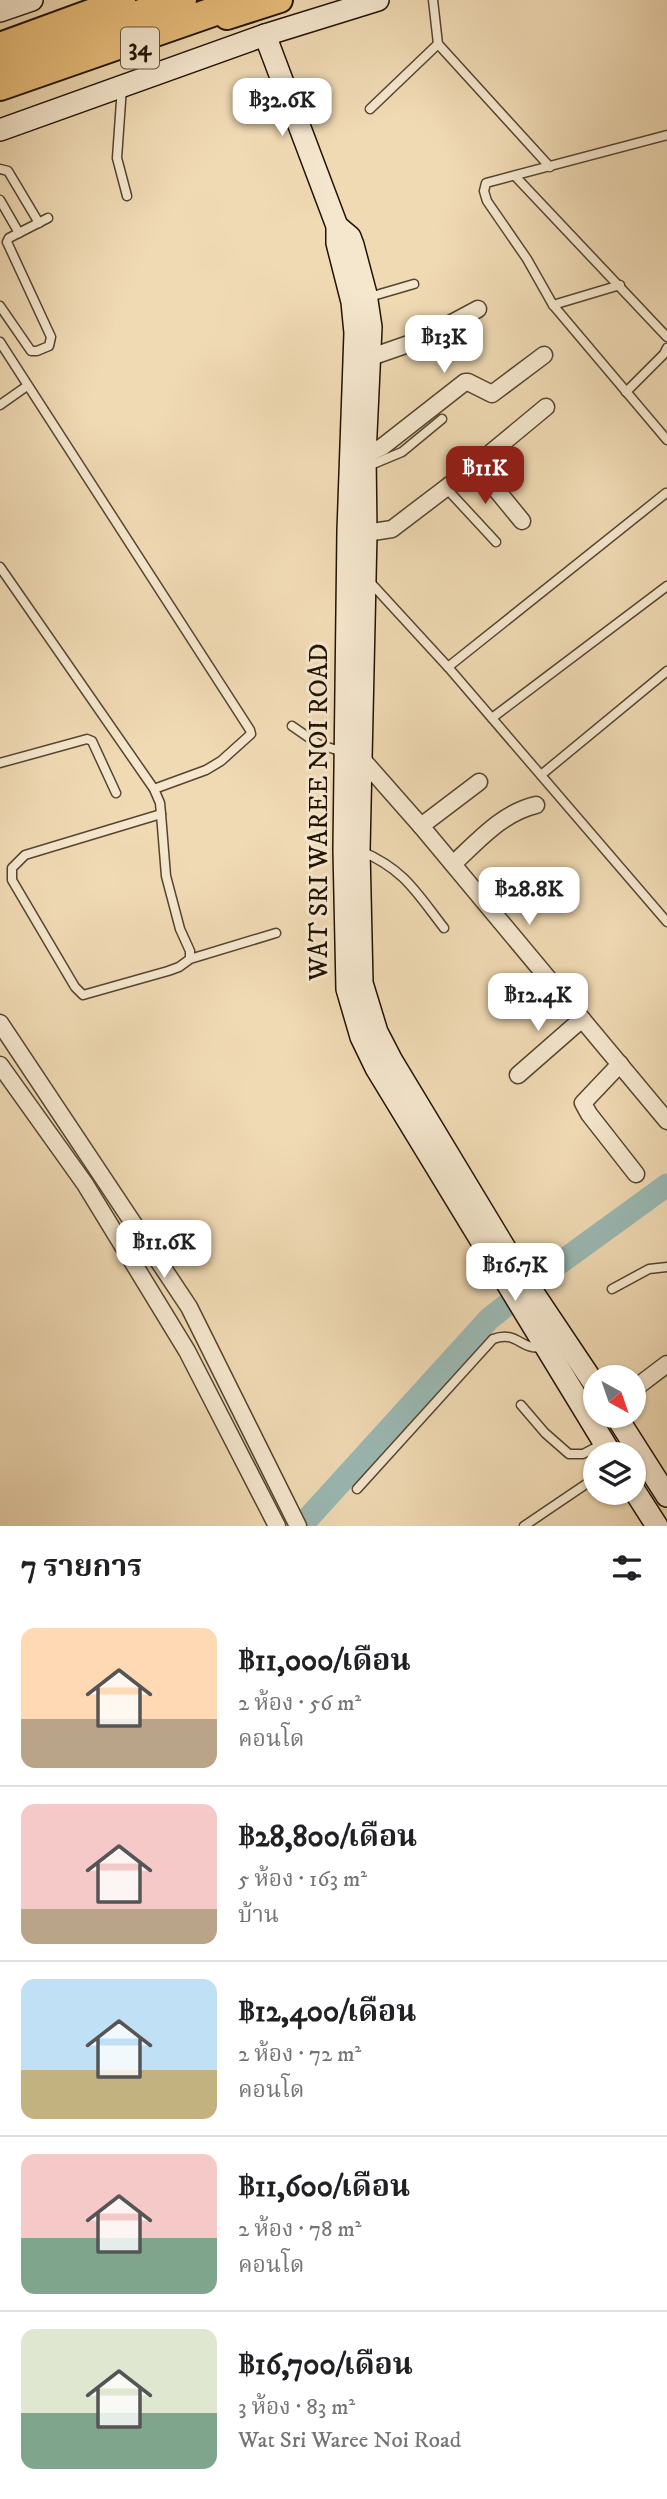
<!DOCTYPE html>
<html lang="th">
<head>
<meta charset="utf-8">
<style>
  body { margin:0; font-family:"IM FELL DW Pica","Noto Serif Thai",serif; background:#f6f6f6; color:#202124; height:100vh; display:flex; flex-direction:column; font-size:26px; white-space:nowrap }
  * { box-sizing:border-box; margin:0 }
  p { font-size:23px; color:#757577 }
  .icon { flex:none; width:38px; height:38px; fill:none; stroke:currentColor; stroke-width:2; stroke-linecap:round; stroke-linejoin:round }
  .map { position:relative; height:1526px; overflow:hidden }
  .drawer { display:flex; flex-direction:column; background:#fff; flex:1 }
  .drawer>* { flex:none }
  .needle { width:46px; rotate:140deg }
  .fabs { position:absolute; left:583px; top:1365px; display:grid; gap:14px }
  .fabs a { display:grid; place-items:center; width:63px; height:63px; border-radius:50%; background:#fff; box-shadow:0 2px 5px #0004; font-size:35px }
  .price { position:absolute; translate:-50% -60px; padding:0 16px; border-radius:14px; background:#fff; color:#222; font-size:23px; line-height:46px; filter:drop-shadow(0 2px 4px #0008) }
  .price::after { content:''; position:absolute; left:50%; top:42px; width:21px; height:16px; margin-left:-10px; background:inherit; clip-path:polygon(0 0,100% 0,50% 100%) }
  .price.active { background:#8f2418; color:#fff }
  ul { padding:0; list-style:none }
  li { display:flex; align-items:center; gap:21px; height:175px; padding:0 21px }
  li+li { border-top:2px solid #e0e0e0 }
  li span { display:grid; place-items:center; flex:none; width:196px; height:140px; border-radius:14px; color:#555 }
  li>.icon { margin-inline-start:auto }
  span .icon { width:84px; height:84px; fill:#fffc; stroke-width:1 }
  li b { font-size:30px }
  h2 { display:flex; justify-content:space-between; align-items:center; height:84px; padding:0 21px; font-size:30px }
  .map>svg:first-child { display:block }
  .lines { fill:none; stroke-linecap:round; stroke-linejoin:round }
  .river { stroke:#9bb9b4; stroke-width:23 }
  .service-casing { stroke:#55452f; stroke-width:11 }
  .minor-casing { stroke:#55452f; stroke-width:19 }
  .secondary-casing { stroke:#211303; stroke-width:24 }
  .trunk-casing { stroke:#211303; stroke-width:28 }
  .motorway-casing { stroke:#211303; stroke-width:32 }
  .service { stroke:#f5e7ce; stroke-width:8 }
  .minor { stroke:#f5e7ce; stroke-width:16 }
  .secondary { stroke:#f5e7ce; stroke-width:21 }
  .trunk { stroke:#e8bd7a; stroke-width:24 }
  .motorway { stroke:#e8bd7a; stroke-width:28 }
  .labels { text-anchor:middle; dominant-baseline:central; stroke-width:6; stroke-linejoin:round; paint-order:stroke }
  .shield { fill:#f5e7ce; stroke:#615340; stroke-width:2 }
  .shield-label { font-size:24px; font-weight:bold; fill:#211303 }
  .street-label { font-size:26px; fill:#211303; stroke:#f5e7ce }
</style>
</head>
<body>
<div class="map">
<svg width="667" height="1526" viewBox="0 0 667 1526">
  <rect width="100%" height="100%" fill="#f0dab4"/>
  <filter id="stains"><feTurbulence type="fractalNoise" baseFrequency=".00286" numOctaves="4"/><feColorMatrix values="0 0 0 0 .2 0 0 0 0 .09 0 0 0 0 .02 0 0 0 .5 -.17"/></filter>
  <radialGradient id="worn" r=".72"><stop offset=".6" stop-color="#630" stop-opacity="0"/><stop offset="1" stop-color="#630" stop-opacity=".3"/></radialGradient>
  <g class="lines">
    <path class="river" d="M 301,1526 L 489,1319 L 557,1265 L 667,1185"/>
    <g class="service-casing">
      <g id="service">
        <path d="M 433,0 L 438,44 L 550,167"/>
        <path d="M 122,87 L 117,158 L 127,196"/>
        <path d="M 370,109 L 438,44"/>
        <path d="M 667,135 L 486,183 L 484,191 L 487,201 L 527,259 L 553,305 L 667,440"/>
        <path d="M 0,169 L 8,171 L 39,223"/>
        <path d="M 515,176 L 667,337"/>
        <path d="M 0,200 L 19,233"/>
        <path d="M 366,298 L 414,284"/>
        <path d="M 553,305 L 620,285"/>
        <path d="M 0,306 L 31,351 L 37,351 L 49,346 L 51,337 L 7,242 L 9,238 L 48,218"/>
        <path d="M 0,342 L 250,730 L 251,734 L 221,761 L 206,770 L 154,789"/>
        <path d="M 626,392 L 664,354 L 667,348"/>
        <path d="M 0,405 L 27,386"/>
        <path d="M 366,467 L 402,452 L 442,419"/>
        <path d="M 446,488 L 496,542"/>
        <path d="M 0,567 L 154,789 L 160,803 L 161,814"/>
        <path d="M 370,582 L 448,667 L 667,922"/>
        <path d="M 448,667 L 666,493"/>
        <path d="M 492,718 L 667,586"/>
        <path d="M 292,726 L 318,744 L 343,752"/>
        <path d="M 0,763 L 87,739 L 92,741 L 116,793"/>
        <path d="M 541,775 L 667,671"/>
        <path d="M 361,851 C 405,870 416,892 444,928"/>
        <path d="M 190,959 L 190,951 L 180,929 L 166,876 L 161,814 L 25,855 L 12,868 L 12,880 L 75,987 L 83,995 L 168,971 L 179,967 L 190,959 L 276,933"/>
        <path d="M 612,1289 L 649,1269 L 667,1267"/>
        <path d="M 521,1405 L 545,1433 L 569,1454 L 583,1454 L 604,1443"/>
        <path d="M 357,1489 L 493,1339 C 518,1330 520,1351 543,1347"/>
        <path d="M 524,1526 L 595,1478"/>
      </g>
    </g>
    <g class="minor-casing">
      <g id="minor">
        <path d="M 371,357 L 420,340 L 478,309"/>
        <path d="M 365,455 L 382,447 L 465,382 L 468,382 L 492,394 L 544,355"/>
        <path d="M 476,465 L 522,521"/>
        <path d="M 366,533 L 392,529 L 476,465 L 546,407"/>
        <path d="M 362,759 L 421,826 L 667,1121"/>
        <path d="M 421,826 L 479,782"/>
        <path d="M 453,864 C 479,840 502,813 536,805"/>
        <path d="M 0,1023 L 189,1307 L 298,1526"/>
        <path d="M 620,1064 L 583,1103 L 589,1114 L 636,1174"/>
        <path d="M 0,1065 L 85,1184 L 187,1351 L 277,1526"/>
        <path d="M 518,1075 L 582,1019"/>
        <path d="M 634,1389 L 667,1364"/>
      </g>
    </g>
    <g class="secondary-casing">
      <g id="secondary">
        <path d="M 0,11 L 32,0"/>
        <path d="M 265,35 L 337,226 L 337,243 L 352,302 L 355,333 L 348,531 L 344,850 L 347,989 L 361,1037 L 376,1068 L 611,1454"/>
        <path d="M 0,130 L 265,35 L 378,0"/>
        <path d="M 337,226 L 350,237 L 353,245 L 366,294 L 371,327 L 365,455 L 366,533 L 359,850 L 362,983 L 377,1032 L 392,1061 L 520,1273 L 595,1385"/>
        <path d="M 616,1416 L 667,1496"/>
        <path d="M 634,1490 L 657,1526"/>
      </g>
    </g>
    <g class="trunk-casing">
      <g id="trunk">
        <path d="M 227,17 L 280,0"/>
        <path d="M 0,45 L 123,0"/>
      </g>
    </g>
    <g class="motorway-casing">
      <g id="motorway">
        <path d="M 0,62 L 182,0"/>
        <path d="M 0,86 L 247,0"/>
      </g>
    </g>
    <use href="#service" class="service"/>
    <use href="#minor" class="minor"/>
    <use href="#secondary" class="secondary"/>
    <use href="#trunk" class="trunk"/>
    <use href="#motorway" class="motorway"/>
  </g>
  <g class="labels">
    <rect class="shield" x="121" y="27.5" width="38" height="41" rx="5"/>
    <g class="shield-label">
      <text x="140" y="48">34</text>
    </g>
    <g class="street-label">
      <text transform="translate(319 812) rotate(-90)">WAT SRI WAREE NOI ROAD</text>
    </g>
  </g>
  <rect width="100%" height="100%" filter="url(#stains)"/>
  <rect width="100%" height="100%" fill="url(#worn)"/>
</svg>
<div class="fabs">
<a><svg class="needle" viewBox="-14 -14 28 28"><path d="M0-13l5 13h-10z" fill="#e53935"/><path d="M0 13l5-13h-10z" fill="#757577"/></svg></a>
<a><svg class="icon" aria-label="layers" viewBox="0 0 24 24"><path d="M12 4l9 5-9 5-9-5zM3 14l9 5 9-5"/></svg></a>
</div>
<b class="price" style="left:282px;top:138px">฿32.6K</b>
<b class="price" style="left:444px;top:375px">฿13K</b>
<b class="price active" style="left:485px;top:506px">฿11K</b>
<b class="price" style="left:529px;top:927px">฿28.8K</b>
<b class="price" style="left:538px;top:1033px">฿12.4K</b>
<b class="price" style="left:164px;top:1280px">฿11.6K</b>
<b class="price" style="left:515px;top:1303px">฿16.7K</b>
</div>
<section class="drawer">
<h2>7 รายการ<svg class="icon" aria-label="filters" viewBox="0 0 24 24"><path d="M4 7h16M4 17h16"/><circle cx="9" cy="7" r="2"/><circle cx="15" cy="17" r="2"/></svg></h2>
<ul>
<li><span style="background:linear-gradient(#ffd9b3 65%,#b9a48a 0)"><svg class="icon" aria-label="home" viewBox="0 0 24 24"><path d="M3 11l9-7 9 7M6 9v11h12V9"/></svg></span><div><b>฿11,000/เดือน</b><p>2 ห้อง · 56 m²</p><p>คอนโด</p></div></li>
<li><span style="background:linear-gradient(#f6c9c9 75%,#b9a48a 0)"><svg class="icon" aria-label="home" viewBox="0 0 24 24"><path d="M3 11l9-7 9 7M6 9v11h12V9"/></svg></span><div><b>฿28,800/เดือน</b><p>5 ห้อง · 163 m²</p><p>บ้าน</p></div></li>
<li><span style="background:linear-gradient(#bfe0f5 65%,#c2b280 0)"><svg class="icon" aria-label="home" viewBox="0 0 24 24"><path d="M3 11l9-7 9 7M6 9v11h12V9"/></svg></span><div><b>฿12,400/เดือน</b><p>2 ห้อง · 72 m²</p><p>คอนโด</p></div></li>
<li><span style="background:linear-gradient(#f6c9c9 60%,#7fa58c 0)"><svg class="icon" aria-label="home" viewBox="0 0 24 24"><path d="M3 11l9-7 9 7M6 9v11h12V9"/></svg></span><div><b>฿11,600/เดือน</b><p>2 ห้อง · 78 m²</p><p>คอนโด</p></div></li>
<li><span style="background:linear-gradient(#dfe7d0 60%,#7fa58c 0)"><svg class="icon" aria-label="home" viewBox="0 0 24 24"><path d="M3 11l9-7 9 7M6 9v11h12V9"/></svg></span><div><b>฿16,700/เดือน</b><p>3 ห้อง · 83 m²</p><p>Wat Sri Waree Noi Road</p></div></li>
</ul>
</section>
</body>
</html>
